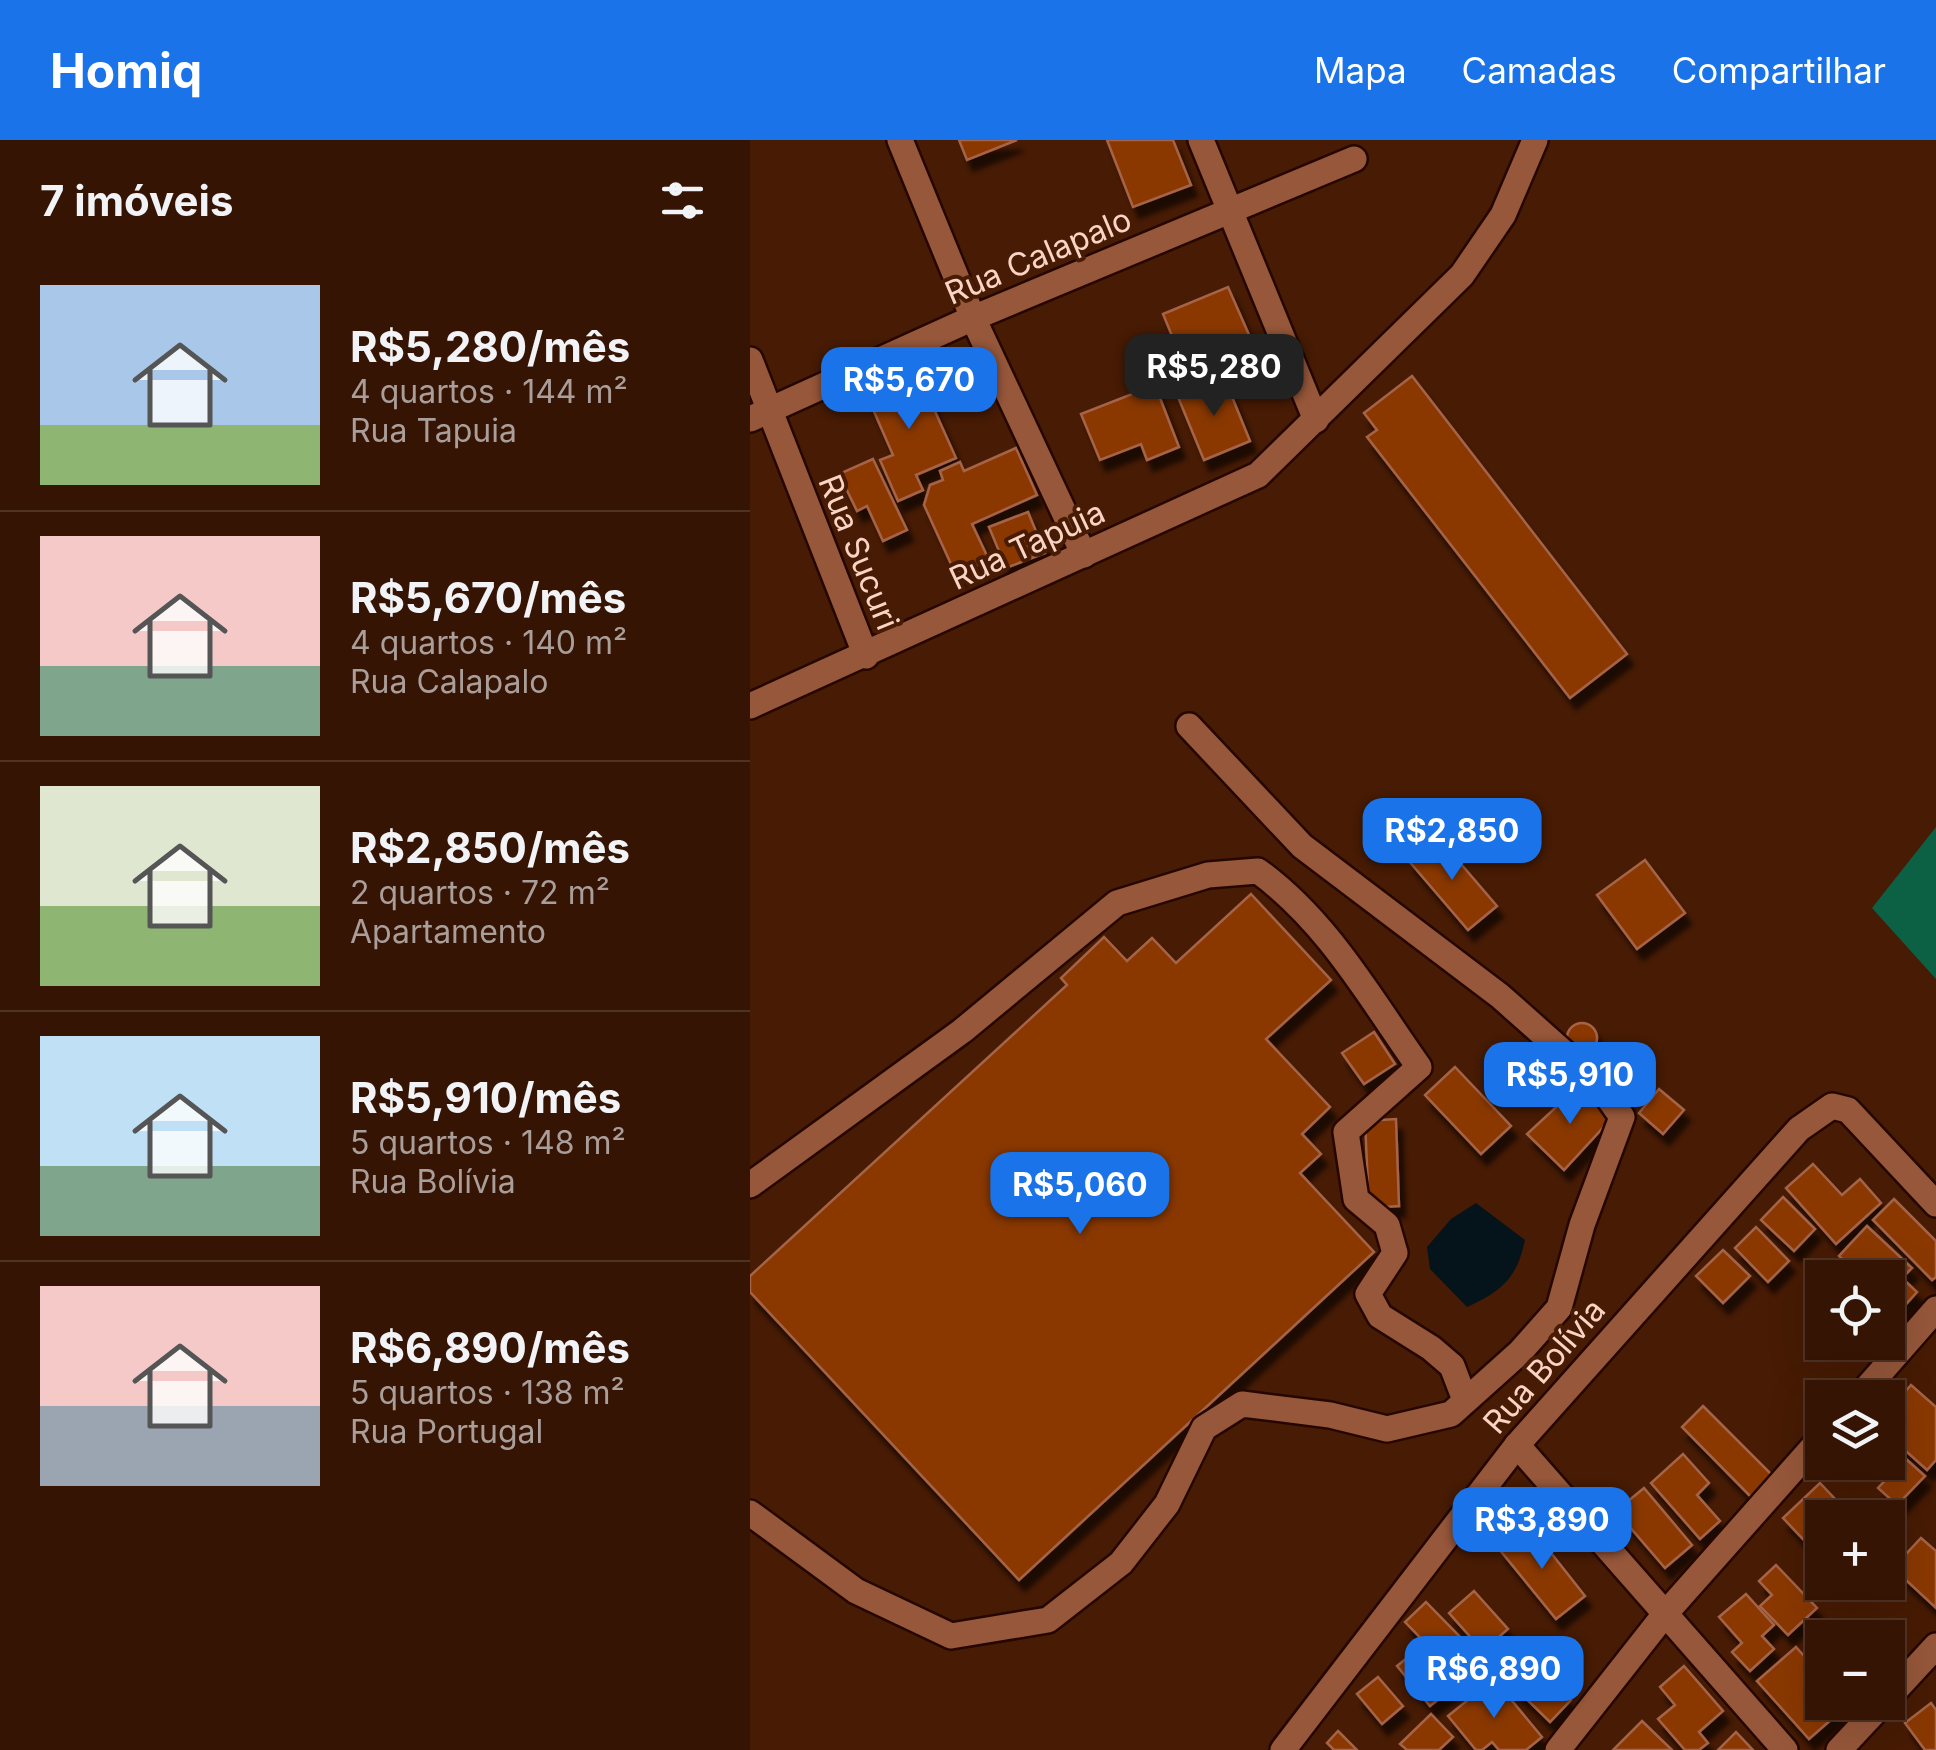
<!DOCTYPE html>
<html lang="pt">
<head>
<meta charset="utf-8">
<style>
  body { margin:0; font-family:Inter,sans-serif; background:#402112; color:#f1f3f6; height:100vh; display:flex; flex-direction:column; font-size:38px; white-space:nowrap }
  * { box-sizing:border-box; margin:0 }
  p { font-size:32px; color:#aa9e9a }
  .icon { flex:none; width:55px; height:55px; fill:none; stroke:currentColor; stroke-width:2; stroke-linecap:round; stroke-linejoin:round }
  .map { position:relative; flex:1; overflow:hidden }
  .panel { display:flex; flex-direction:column; background:#351403; width:750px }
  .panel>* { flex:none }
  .fabs { position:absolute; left:1055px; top:1120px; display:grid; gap:20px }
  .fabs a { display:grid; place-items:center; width:100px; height:100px; border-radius:0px; background:#351403; box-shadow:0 10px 40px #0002,0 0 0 2px #4f3325; font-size:50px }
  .price { position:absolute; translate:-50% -85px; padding:0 22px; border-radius:20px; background:#1a73e8; color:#fff; font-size:32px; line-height:65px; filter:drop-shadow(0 2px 5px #0008) }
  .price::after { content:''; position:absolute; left:50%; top:60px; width:30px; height:22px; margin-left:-15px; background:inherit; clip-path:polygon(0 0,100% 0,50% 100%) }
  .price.active { background:#222; color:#fff }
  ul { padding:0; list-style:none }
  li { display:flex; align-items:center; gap:30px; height:250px; padding:0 40px }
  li+li { border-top:2px solid #4f3325 }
  li span { display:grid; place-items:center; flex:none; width:280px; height:200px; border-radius:0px; color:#555 }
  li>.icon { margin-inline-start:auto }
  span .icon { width:120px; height:120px; fill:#fffc; stroke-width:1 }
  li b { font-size:42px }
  h2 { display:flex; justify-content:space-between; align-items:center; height:120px; padding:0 40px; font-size:42px }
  header { display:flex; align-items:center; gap:60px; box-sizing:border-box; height:140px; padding:0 50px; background:#1a73e8; color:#fff }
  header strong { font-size:48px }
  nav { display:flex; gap:55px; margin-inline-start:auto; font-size:35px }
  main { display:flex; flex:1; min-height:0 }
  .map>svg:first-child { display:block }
  .green { fill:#0c6145 }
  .water { fill:#05141a }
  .building { fill:#8a3704; stroke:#a56447; stroke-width:2.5; filter:url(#shadow) }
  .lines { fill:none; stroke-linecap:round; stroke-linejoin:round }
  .minor-casing { stroke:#250700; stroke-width:30 }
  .minor { stroke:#96573a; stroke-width:25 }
  .labels { text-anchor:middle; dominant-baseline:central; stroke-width:8; stroke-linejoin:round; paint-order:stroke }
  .street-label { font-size:32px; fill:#fad5c5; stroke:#471b04 }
</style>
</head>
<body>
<header>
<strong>Homiq</strong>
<nav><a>Mapa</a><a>Camadas</a><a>Compartilhar</a></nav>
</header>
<main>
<section class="panel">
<h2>7 imóveis<svg class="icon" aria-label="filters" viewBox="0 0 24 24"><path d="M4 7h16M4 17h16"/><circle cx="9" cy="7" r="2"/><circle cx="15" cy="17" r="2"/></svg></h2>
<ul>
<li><span style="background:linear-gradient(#a9c7e8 70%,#8fb573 0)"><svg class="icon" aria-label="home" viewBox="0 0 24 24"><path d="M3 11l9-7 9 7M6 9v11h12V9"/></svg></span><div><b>R$5,280/mês</b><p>4 quartos · 144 m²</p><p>Rua Tapuia</p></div></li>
<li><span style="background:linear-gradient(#f6c9c9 65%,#7fa58c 0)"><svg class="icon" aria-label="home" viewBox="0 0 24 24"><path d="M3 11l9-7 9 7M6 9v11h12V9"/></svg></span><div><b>R$5,670/mês</b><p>4 quartos · 140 m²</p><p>Rua Calapalo</p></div></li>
<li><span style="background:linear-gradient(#dfe7d0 60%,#8fb573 0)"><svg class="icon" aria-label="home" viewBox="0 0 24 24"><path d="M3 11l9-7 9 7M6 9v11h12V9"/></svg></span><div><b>R$2,850/mês</b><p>2 quartos · 72 m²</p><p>Apartamento</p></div></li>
<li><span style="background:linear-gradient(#bfe0f5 65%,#7fa58c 0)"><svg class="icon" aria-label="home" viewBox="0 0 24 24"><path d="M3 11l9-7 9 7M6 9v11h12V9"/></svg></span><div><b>R$5,910/mês</b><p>5 quartos · 148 m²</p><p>Rua Bolívia</p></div></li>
<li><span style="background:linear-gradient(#f6c9c9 60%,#9aa5b1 0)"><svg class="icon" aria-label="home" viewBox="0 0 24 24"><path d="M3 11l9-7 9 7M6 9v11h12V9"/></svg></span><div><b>R$6,890/mês</b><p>5 quartos · 138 m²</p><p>Rua Portugal</p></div></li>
</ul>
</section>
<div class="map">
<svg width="1186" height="1610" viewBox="0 0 1186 1610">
  <defs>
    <filter id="shadow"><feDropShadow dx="6" dy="11" stdDeviation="2.5" flood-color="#0009"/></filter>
  </defs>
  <rect width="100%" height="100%" fill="#471b04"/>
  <path class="green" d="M 1186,687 L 1186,839 L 1122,768 Z"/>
  <path class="water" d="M 726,1063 L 775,1100 C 767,1138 752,1151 717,1167 L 680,1129 L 677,1107 L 701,1079 Z"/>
  <g class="building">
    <path d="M 209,0 L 267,0 L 217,20 Z"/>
    <path d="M 357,0 L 423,0 L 441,45 L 383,67 Z"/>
    <path d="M 478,147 L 500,197 L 434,225 L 413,174 Z"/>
    <path d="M 166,229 L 206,318 L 166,335 L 173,350 L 148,361 L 130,320 L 143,315 L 115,251 Z"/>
    <path d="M 662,236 L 877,514 L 820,558 L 617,297 L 627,290 L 614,273 Z"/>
    <path d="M 474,237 L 500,301 L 454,320 L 428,257 Z"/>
    <path d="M 405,245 L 429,307 L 397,320 L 391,304 L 350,320 L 331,274 Z"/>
    <path d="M 266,308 L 287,355 L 222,384 L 239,420 L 206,435 L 174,365 L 180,345 L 193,340 L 190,331 L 210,322 L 214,331 Z"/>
    <path d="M 123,319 L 157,390 L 133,401 L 117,366 L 107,371 L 89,334 Z"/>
    <path d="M 278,372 L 295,413 L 256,428 L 239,387 Z"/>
    <path d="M 687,696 L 747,766 L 718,790 L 658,720 Z"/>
    <path d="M 895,720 L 935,773 L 887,809 L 847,755 Z"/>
    <path d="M 501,754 L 581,840 L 516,899 L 580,967 L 552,994 L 571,1014 L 550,1033 L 624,1112 L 269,1440 L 0,1152 L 0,1136 L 317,845 L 311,838 L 354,797 L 377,821 L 402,798 L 426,823 Z"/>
    <circle cx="832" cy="898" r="15"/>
    <path d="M 624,892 L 645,924 L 614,944 L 592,913 Z"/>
    <path d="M 705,927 L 761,986 L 731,1014 L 675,955 Z"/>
    <path d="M 830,945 L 861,979 L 814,1030 L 777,994 Z"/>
    <path d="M 909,949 L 934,970 L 913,994 L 889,973 Z"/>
    <path d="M 646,979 L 649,1066 L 619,1068 L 615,981 Z"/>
    <path d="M 1063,1024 L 1092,1055 L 1110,1039 L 1131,1063 L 1086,1104 L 1036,1048 Z"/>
    <path d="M 1033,1057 L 1065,1089 L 1044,1111 L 1011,1080 Z"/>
    <path d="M 1144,1059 L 1186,1101 L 1186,1137 L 1182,1140 L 1123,1080 Z"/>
    <path d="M 1117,1086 L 1162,1128 L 1152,1138 L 1167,1152 L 1149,1172 L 1138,1161 L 1138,1138 L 1112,1138 L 1089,1116 Z"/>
    <path d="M 1006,1087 L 1039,1121 L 1018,1142 L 985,1108 Z"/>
    <path d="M 973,1110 L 1000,1136 L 973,1163 L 946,1136 Z"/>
    <path d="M 1161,1245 L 1186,1267 L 1186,1320 L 1177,1330 L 1138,1295 L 1138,1271 Z"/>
    <path d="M 953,1266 L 1023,1336 L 1001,1357 L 932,1287 Z"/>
    <path d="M 933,1314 L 959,1343 L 947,1355 L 970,1381 L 950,1399 L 901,1343 Z"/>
    <path d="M 1156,1319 L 1175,1336 L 1147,1365 L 1128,1348 Z"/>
    <path d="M 1070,1343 L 1103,1378 L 1072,1378 L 1072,1419 L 1033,1378 Z"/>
    <path d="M 894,1348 L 942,1405 L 915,1428 L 866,1371 Z"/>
    <path d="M 779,1385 L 835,1456 L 806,1479 L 749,1409 Z"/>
    <path d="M 1171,1398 L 1186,1411 L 1186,1468 L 1143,1428 Z"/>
    <path d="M 1026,1425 L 1067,1468 L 1038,1495 L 1010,1466 L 1022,1455 L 1009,1441 Z"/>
    <path d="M 724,1451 L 758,1489 L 733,1511 L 699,1473 Z"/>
    <path d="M 996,1454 L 1024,1485 L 1012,1496 L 1024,1509 L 1000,1531 L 982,1512 L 992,1503 L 969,1477 Z"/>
    <path d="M 676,1462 L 716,1503 L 695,1523 L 655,1482 Z"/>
    <path d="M 672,1506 L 705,1546 L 680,1566 L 647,1526 Z"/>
    <path d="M 1046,1507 L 1072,1536 L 1072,1562 L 1098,1565 L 1059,1599 L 1007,1541 Z"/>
    <path d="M 774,1514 L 821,1560 L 800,1582 L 761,1544 L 770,1535 L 761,1526 Z"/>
    <path d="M 934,1526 L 973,1571 L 949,1592 L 958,1603 L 949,1610 L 935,1610 L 908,1579 L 925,1565 L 910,1547 Z"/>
    <path d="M 628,1537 L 653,1566 L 632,1584 L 607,1554 Z"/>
    <path d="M 744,1539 L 792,1597 L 776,1610 L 749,1610 L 742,1602 L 732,1610 L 726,1610 L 698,1576 Z"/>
    <path d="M 1181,1563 L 1186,1570 L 1186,1610 L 1175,1610 L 1155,1583 Z"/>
    <path d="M 681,1574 L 703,1597 L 689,1610 L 657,1610 L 650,1604 Z"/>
    <path d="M 892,1581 L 922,1610 L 863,1610 Z"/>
    <path d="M 588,1591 L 607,1610 L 584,1610 L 577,1603 Z"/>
    <path d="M 986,1592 L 1003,1610 L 968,1610 Z"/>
  </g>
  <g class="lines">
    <g class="minor-casing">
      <g id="minor">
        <path d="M 150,0 L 223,178 L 334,415"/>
        <path d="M 451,0 L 566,280"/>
        <path d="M 0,220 L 116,516"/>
        <path d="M 0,279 L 223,178 L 604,19"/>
        <path d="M 0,566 L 508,335 L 712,135 L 753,75 L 785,0"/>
        <path d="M 0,1045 L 212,891 L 367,763 L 458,735 L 508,731 C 578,782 620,858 669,927 L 596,992 L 606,1059 L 637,1085 L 645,1113 L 618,1154 L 630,1176 L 681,1208 L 702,1226 L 715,1260"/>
        <path d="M 1108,1258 L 1186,1169"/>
        <path d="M 767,1305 L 1035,1610"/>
        <path d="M 0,1373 L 106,1451 L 201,1496 L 298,1480 L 371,1423 L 417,1364 L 454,1288 L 492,1264 L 580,1275 L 637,1289 L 701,1274 L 770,1212 L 809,1168 L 832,1085 L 872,977 L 848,943 L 750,856 L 552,706 L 439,586"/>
        <path d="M 1138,1558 L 1186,1506"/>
        <path d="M 533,1610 L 767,1305 L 1049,989 L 1082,966 L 1098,970 L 1186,1064"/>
        <path d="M 808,1610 L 915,1474 L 1072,1297"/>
        <path d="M 1089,1610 L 1134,1562"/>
      </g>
    </g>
    <use href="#minor" class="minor"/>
  </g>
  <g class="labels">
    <g class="street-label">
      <text transform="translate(288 116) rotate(-23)">Rua Calapalo</text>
      <text transform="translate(277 405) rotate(-25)">Rua Tapuia</text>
      <text transform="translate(109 412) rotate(68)">Rua Sucuri</text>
      <text transform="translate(794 1226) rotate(-49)">Rua Bolívia</text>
    </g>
  </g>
</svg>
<div class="fabs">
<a><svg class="icon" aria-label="locate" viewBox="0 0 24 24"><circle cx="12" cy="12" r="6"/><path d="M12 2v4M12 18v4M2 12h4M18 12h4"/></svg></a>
<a><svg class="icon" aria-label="layers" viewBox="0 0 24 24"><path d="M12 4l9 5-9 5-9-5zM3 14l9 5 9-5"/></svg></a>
<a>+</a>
<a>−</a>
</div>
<b class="price active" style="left:464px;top:279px">R$5,280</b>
<b class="price" style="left:159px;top:292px">R$5,670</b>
<b class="price" style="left:702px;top:743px">R$2,850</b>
<b class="price" style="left:820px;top:987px">R$5,910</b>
<b class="price" style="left:330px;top:1097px">R$5,060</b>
<b class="price" style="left:792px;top:1432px">R$3,890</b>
<b class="price" style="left:744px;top:1581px">R$6,890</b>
</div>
</main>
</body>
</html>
